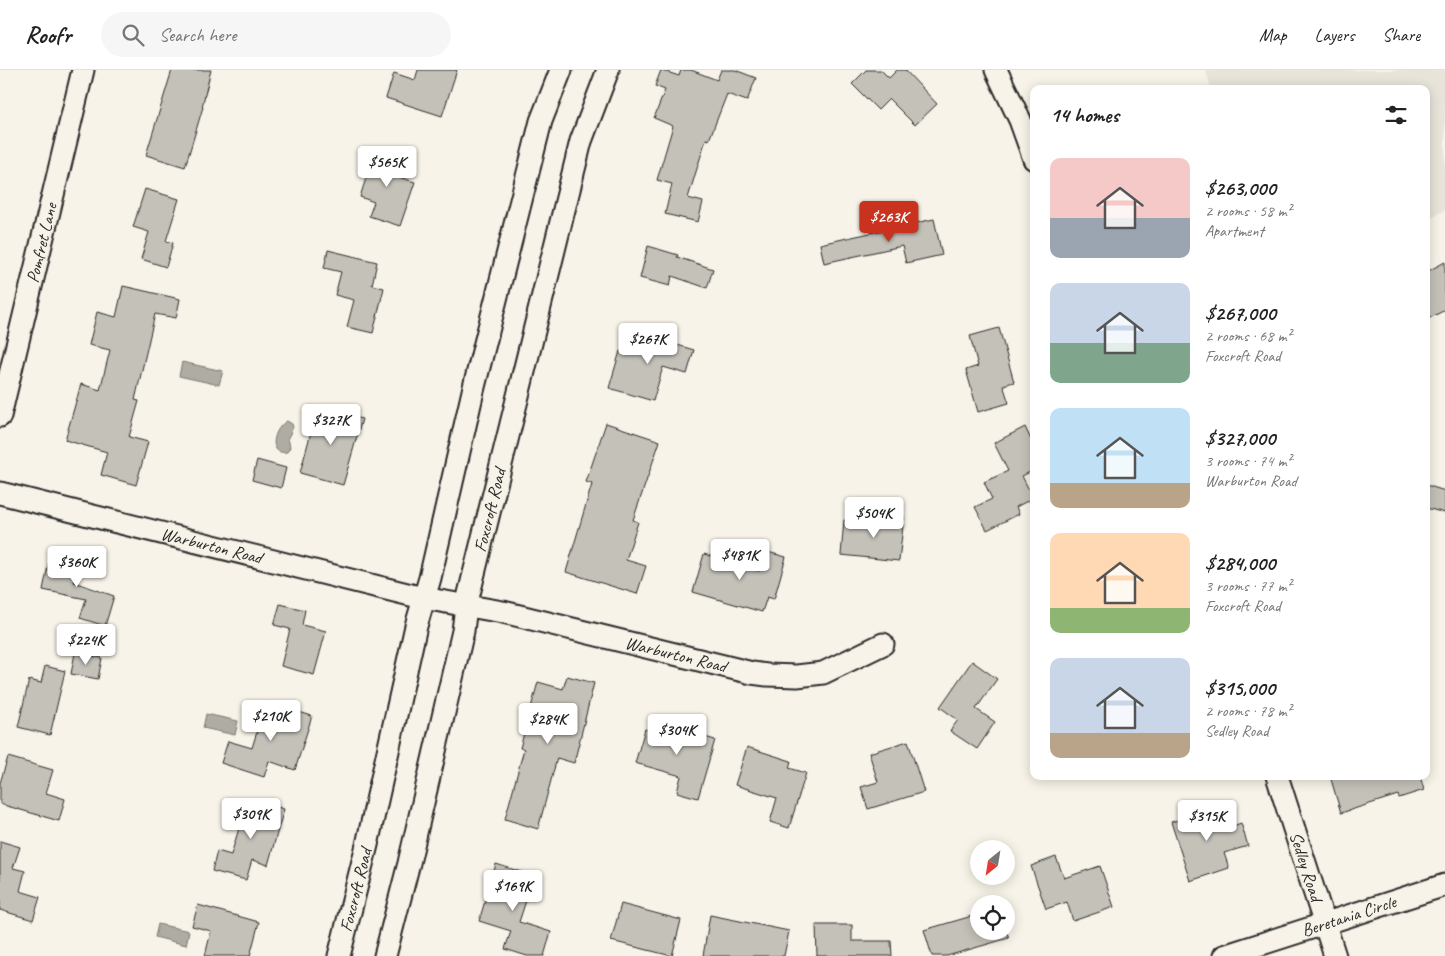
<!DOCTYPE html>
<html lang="en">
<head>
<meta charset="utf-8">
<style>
  body { margin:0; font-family:Caveat,sans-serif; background:#f6f6f6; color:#222; height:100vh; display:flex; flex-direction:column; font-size:19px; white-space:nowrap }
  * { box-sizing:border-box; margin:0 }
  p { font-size:16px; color:#767676 }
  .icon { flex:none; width:28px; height:28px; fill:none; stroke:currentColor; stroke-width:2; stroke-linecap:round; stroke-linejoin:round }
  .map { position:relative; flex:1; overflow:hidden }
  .sheet { position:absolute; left:1030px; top:15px; width:400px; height:695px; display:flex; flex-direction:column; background:#fff; border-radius:10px; box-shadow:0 2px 12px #0003 }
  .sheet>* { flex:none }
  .needle { width:32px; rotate:210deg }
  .tools { position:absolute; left:970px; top:770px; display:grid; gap:10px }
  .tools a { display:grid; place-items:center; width:45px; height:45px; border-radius:50%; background:#fff; box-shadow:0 2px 12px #0003; font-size:25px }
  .price { position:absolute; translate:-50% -42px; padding:0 11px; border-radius:5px; background:#fff; color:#222; font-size:16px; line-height:32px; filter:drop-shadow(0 1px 2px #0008) }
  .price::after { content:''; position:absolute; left:50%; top:30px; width:15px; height:11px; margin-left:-8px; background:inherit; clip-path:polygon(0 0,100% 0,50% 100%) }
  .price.selected { background:#c8321e; color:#fff }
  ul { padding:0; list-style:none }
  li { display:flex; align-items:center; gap:15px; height:125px; padding:0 20px }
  li span { display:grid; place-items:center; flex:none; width:140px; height:100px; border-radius:10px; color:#555 }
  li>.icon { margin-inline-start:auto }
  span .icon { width:60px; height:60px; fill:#fffc; stroke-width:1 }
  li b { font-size:21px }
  h2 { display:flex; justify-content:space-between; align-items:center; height:60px; padding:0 20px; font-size:21px }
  header { display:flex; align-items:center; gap:30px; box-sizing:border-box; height:70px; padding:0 25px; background:#fff; border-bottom:1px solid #e0e0e0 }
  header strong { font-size:24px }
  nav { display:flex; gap:28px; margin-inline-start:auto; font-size:18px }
  .search { width:350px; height:45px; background:#f6f6f6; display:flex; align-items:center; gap:12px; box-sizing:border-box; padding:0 18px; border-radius:28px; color:#767676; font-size:19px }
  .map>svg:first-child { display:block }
  .built { fill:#e8e4da }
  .water { fill:#afaca4; stroke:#7a7874 }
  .building { fill:#c4c1b9; stroke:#2b2b2b }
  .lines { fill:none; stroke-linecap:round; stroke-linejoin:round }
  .minor-casing { stroke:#2b2b2b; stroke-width:25 }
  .minor { stroke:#f7f3e8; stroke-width:21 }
  .labels { text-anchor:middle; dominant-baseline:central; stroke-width:5; stroke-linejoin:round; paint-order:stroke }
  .street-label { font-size:18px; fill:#2b2b2b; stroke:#f7f3e8 }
</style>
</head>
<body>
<header>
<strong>Roofr</strong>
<div class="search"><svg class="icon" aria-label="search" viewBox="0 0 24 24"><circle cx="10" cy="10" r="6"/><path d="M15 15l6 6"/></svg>Search here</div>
<nav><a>Map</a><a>Layers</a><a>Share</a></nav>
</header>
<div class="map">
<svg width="1445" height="886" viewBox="0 0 1445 886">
  <rect width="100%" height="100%" fill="#f7f3e8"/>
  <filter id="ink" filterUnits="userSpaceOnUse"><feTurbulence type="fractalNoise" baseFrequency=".02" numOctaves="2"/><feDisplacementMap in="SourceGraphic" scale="10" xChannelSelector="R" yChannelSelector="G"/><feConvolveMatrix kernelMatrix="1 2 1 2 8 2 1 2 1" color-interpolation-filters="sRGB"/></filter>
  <g filter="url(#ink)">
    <path class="built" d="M 1206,0 L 1445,0 L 1445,140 L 1426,150 L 1426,19 L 1211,19 Z"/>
    <g class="water">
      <path d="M 182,292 L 223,301 L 219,315 L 179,306 Z"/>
      <path d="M 287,351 L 292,354 L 293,357 L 288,368 L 290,377 L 287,382 C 267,386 273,358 287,351 Z"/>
      <path d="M 206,644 L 238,651 L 235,665 L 203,658 Z"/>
      <path d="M 158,854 L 189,861 L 186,875 L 155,867 Z"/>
    </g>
    <g class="building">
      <path d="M 172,0 L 211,0 L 202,37 L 203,37 L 185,97 L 146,85 Z"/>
      <path d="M 418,0 L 457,0 L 442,46 L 386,28 L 394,3 L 415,10 Z"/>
      <path d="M 661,0 L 679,6 L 681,0 L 691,0 L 717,10 L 721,0 L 735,0 L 756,8 L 747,31 L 727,24 L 709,70 L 706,69 L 688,128 L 703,132 L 698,152 L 665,144 L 672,114 L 657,110 L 673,56 L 654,48 L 665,20 L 655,16 Z"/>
      <path d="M 866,0 L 881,0 L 889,8 L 897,0 L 905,0 L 937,34 L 915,55 L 889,29 L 878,40 L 852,14 Z"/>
      <path d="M 376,77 L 402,86 L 395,106 L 415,112 L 400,156 L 369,146 L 374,132 L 360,127 Z"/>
      <path d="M 145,119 L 179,129 L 166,171 L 173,173 L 166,197 L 141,189 L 149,162 L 133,157 Z"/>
      <path d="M 934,149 L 942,185 L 906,193 L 902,176 L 824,193 L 820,174 Z"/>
      <path d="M 648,176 L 678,185 L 677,187 L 713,199 L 707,218 L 672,206 L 670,216 L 640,208 Z"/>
      <path d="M 328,180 L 377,192 L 372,215 L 384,218 L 373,263 L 347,257 L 354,230 L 335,225 L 341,202 L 324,198 Z"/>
      <path d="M 1445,192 L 1445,240 L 1426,250 L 1426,202 Z"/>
      <path d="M 123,216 L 180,229 L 176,248 L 155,244 L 135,330 L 139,331 L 129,367 L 148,372 L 136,415 L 101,405 L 107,382 L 65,370 L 81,314 L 100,320 L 110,280 L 89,275 L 97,242 L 116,247 Z"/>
      <path d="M 999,258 L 1014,312 L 1003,315 L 1009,333 L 978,342 L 966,300 L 978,296 L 970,266 Z"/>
      <path d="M 634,262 L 694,280 L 687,304 L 663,297 L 653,331 L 609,318 L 620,281 L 628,283 Z"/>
      <path d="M 318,336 L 362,349 L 343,415 L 300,403 Z"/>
      <path d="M 606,353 L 660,371 L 633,450 L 638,452 L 626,490 L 646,496 L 637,524 L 566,502 L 592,414 L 586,412 Z"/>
      <path d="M 1025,357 L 1034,376 L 1034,400 L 1022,406 L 1033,428 L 1016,437 L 1019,444 L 987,460 L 975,437 L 992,429 L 984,412 L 1008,401 L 994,373 Z"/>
      <path d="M 257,390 L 286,398 L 281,418 L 252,410 Z"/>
      <path d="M 1426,415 L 1445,421 L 1445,443 L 1426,438 Z"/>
      <path d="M 882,445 L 904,447 L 899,491 L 841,485 L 844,450 L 881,454 Z"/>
      <path d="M 51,481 L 79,487 L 74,512 L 114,526 L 105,556 L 80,548 L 86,529 L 43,520 Z"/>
      <path d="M 764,481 L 786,487 L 774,529 L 767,527 L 762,542 L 693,522 L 704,484 L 759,501 Z"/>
      <path d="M 280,534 L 305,540 L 302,555 L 326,561 L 314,605 L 281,596 L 290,559 L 274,555 Z"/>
      <path d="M 75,583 L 102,588 L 98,609 L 71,604 Z"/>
      <path d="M 972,591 L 997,609 L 976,639 L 995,652 L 977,679 L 950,661 L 958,650 L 940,637 Z"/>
      <path d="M 45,596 L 65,601 L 50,665 L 18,657 L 29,610 L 41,613 Z"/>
      <path d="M 567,606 L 594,613 L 574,693 L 557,688 L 538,759 L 505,749 L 524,679 L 520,678 L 538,612 L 563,619 Z"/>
      <path d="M 266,632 L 312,646 L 295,700 L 269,691 L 264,707 L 221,693 L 228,671 L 252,678 Z"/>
      <path d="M 658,653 L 715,670 L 698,728 L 677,722 L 681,706 L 635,693 L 645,659 L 655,662 Z"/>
      <path d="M 908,671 L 924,722 L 868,739 L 861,717 L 878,712 L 869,683 Z"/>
      <path d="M 747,677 L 791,691 L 789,698 L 806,703 L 789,758 L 770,752 L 777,728 L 735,715 Z"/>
      <path d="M 8,687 L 53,700 L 46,723 L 65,729 L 59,751 L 0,734 L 0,713 Z"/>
      <path d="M 1330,706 L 1420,706 L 1424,720 L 1399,728 L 1398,725 L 1341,743 Z"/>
      <path d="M 248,728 L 284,739 L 268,795 L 252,790 L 246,810 L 212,801 L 217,781 L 231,785 Z"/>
      <path d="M 1221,737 L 1228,758 L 1241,753 L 1248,776 L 1224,783 L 1229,798 L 1190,811 L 1171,752 Z"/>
      <path d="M 0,771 L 20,777 L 13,798 L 25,801 L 20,821 L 40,827 L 33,850 L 0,840 Z"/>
      <path d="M 1056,787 L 1064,808 L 1100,796 L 1114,837 L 1073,851 L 1067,832 L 1046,839 L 1031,796 Z"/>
      <path d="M 496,794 L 534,806 L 519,852 L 551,862 L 544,886 L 527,886 L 505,879 L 511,861 L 479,851 Z"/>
      <path d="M 621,834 L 681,850 L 672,886 L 611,871 Z"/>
      <path d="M 198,835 L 259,852 L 250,886 L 205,886 L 211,861 L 192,856 Z"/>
      <path d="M 979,844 L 979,861 L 1006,861 L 1006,860 L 1009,868 L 947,886 L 932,886 L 924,860 Z"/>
      <path d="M 710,845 L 789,861 L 784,886 L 703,886 Z"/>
      <path d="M 816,855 L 852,855 L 852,871 L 891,871 L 892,886 L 817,886 Z"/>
    </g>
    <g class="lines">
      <g class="minor-casing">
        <g id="minor">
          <path d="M 996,0 L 1020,50 L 1034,89"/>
          <path id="s1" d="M 0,346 L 83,0"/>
          <path id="s2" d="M 0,423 L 423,528 L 503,542 L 752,603 L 767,605 L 797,606 L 823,603 L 883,574"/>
          <path id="s3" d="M 1277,706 L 1335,886"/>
          <path id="s4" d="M 339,886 L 367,775 L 416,556 L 430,508 L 473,321 L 541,51 L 561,0"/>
          <path id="s5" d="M 385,886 L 409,793 L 463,561 L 466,536 L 581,71 L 608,0"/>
          <path id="s6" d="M 1224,886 L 1445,815"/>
        </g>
      </g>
      <use href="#minor" class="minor"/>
    </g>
  </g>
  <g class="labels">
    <g class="street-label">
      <text stroke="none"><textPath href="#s1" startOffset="178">Pomfret Lane</textPath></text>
      <text stroke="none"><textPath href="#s5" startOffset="458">Foxcroft Road</textPath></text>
      <text stroke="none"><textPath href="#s2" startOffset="218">Warburton Road</textPath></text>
      <text stroke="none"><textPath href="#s2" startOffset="695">Warburton Road</textPath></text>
      <text stroke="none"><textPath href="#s3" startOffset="95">Sedley Road</textPath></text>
      <text stroke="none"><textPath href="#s4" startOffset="68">Foxcroft Road</textPath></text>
      <text stroke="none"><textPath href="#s6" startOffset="131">Beretania Circle</textPath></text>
    </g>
  </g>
</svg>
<div class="tools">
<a><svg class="needle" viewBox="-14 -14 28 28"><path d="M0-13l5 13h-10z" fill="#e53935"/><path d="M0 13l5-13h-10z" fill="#767676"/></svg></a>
<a><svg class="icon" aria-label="locate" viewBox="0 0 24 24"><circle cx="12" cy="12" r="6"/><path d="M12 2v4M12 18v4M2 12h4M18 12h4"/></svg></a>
</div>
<b class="price" style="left:387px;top:118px">$565K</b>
<b class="price selected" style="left:889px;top:173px">$263K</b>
<b class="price" style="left:648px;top:295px">$267K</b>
<b class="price" style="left:331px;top:376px">$327K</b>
<b class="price" style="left:874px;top:469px">$504K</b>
<b class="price" style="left:740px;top:511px">$481K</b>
<b class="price" style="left:77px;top:518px">$360K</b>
<b class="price" style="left:86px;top:596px">$224K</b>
<b class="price" style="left:271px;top:672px">$210K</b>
<b class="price" style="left:548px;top:675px">$284K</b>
<b class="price" style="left:677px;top:686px">$304K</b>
<b class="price" style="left:251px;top:770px">$309K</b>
<b class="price" style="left:1207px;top:772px">$315K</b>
<b class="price" style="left:513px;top:842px">$169K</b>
<section class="sheet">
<h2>14 homes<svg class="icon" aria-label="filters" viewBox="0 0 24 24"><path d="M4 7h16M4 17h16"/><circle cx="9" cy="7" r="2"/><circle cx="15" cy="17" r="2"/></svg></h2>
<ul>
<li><span style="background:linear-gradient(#f6c9c9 60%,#9aa5b1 0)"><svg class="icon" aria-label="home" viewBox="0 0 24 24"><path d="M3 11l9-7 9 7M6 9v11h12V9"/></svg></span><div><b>$263,000</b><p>2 rooms · 58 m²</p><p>Apartment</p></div></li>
<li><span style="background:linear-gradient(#c9d6e8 60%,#7fa58c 0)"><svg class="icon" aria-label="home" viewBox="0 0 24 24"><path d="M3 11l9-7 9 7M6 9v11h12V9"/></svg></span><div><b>$267,000</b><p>2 rooms · 68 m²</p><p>Foxcroft Road</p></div></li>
<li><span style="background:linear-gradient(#bfe0f5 75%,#b9a48a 0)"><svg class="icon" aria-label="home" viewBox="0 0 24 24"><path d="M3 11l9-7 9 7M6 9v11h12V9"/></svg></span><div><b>$327,000</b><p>3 rooms · 74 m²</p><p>Warburton Road</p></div></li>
<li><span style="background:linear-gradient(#ffd9b3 75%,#8fb573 0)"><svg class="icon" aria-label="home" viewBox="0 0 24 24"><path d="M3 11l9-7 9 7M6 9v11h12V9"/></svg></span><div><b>$284,000</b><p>3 rooms · 77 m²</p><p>Foxcroft Road</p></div></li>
<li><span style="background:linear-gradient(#c9d6e8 75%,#b9a48a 0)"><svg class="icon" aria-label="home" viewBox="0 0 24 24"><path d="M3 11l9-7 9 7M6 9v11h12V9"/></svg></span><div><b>$315,000</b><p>2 rooms · 78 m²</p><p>Sedley Road</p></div></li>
</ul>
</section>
</div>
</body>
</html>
